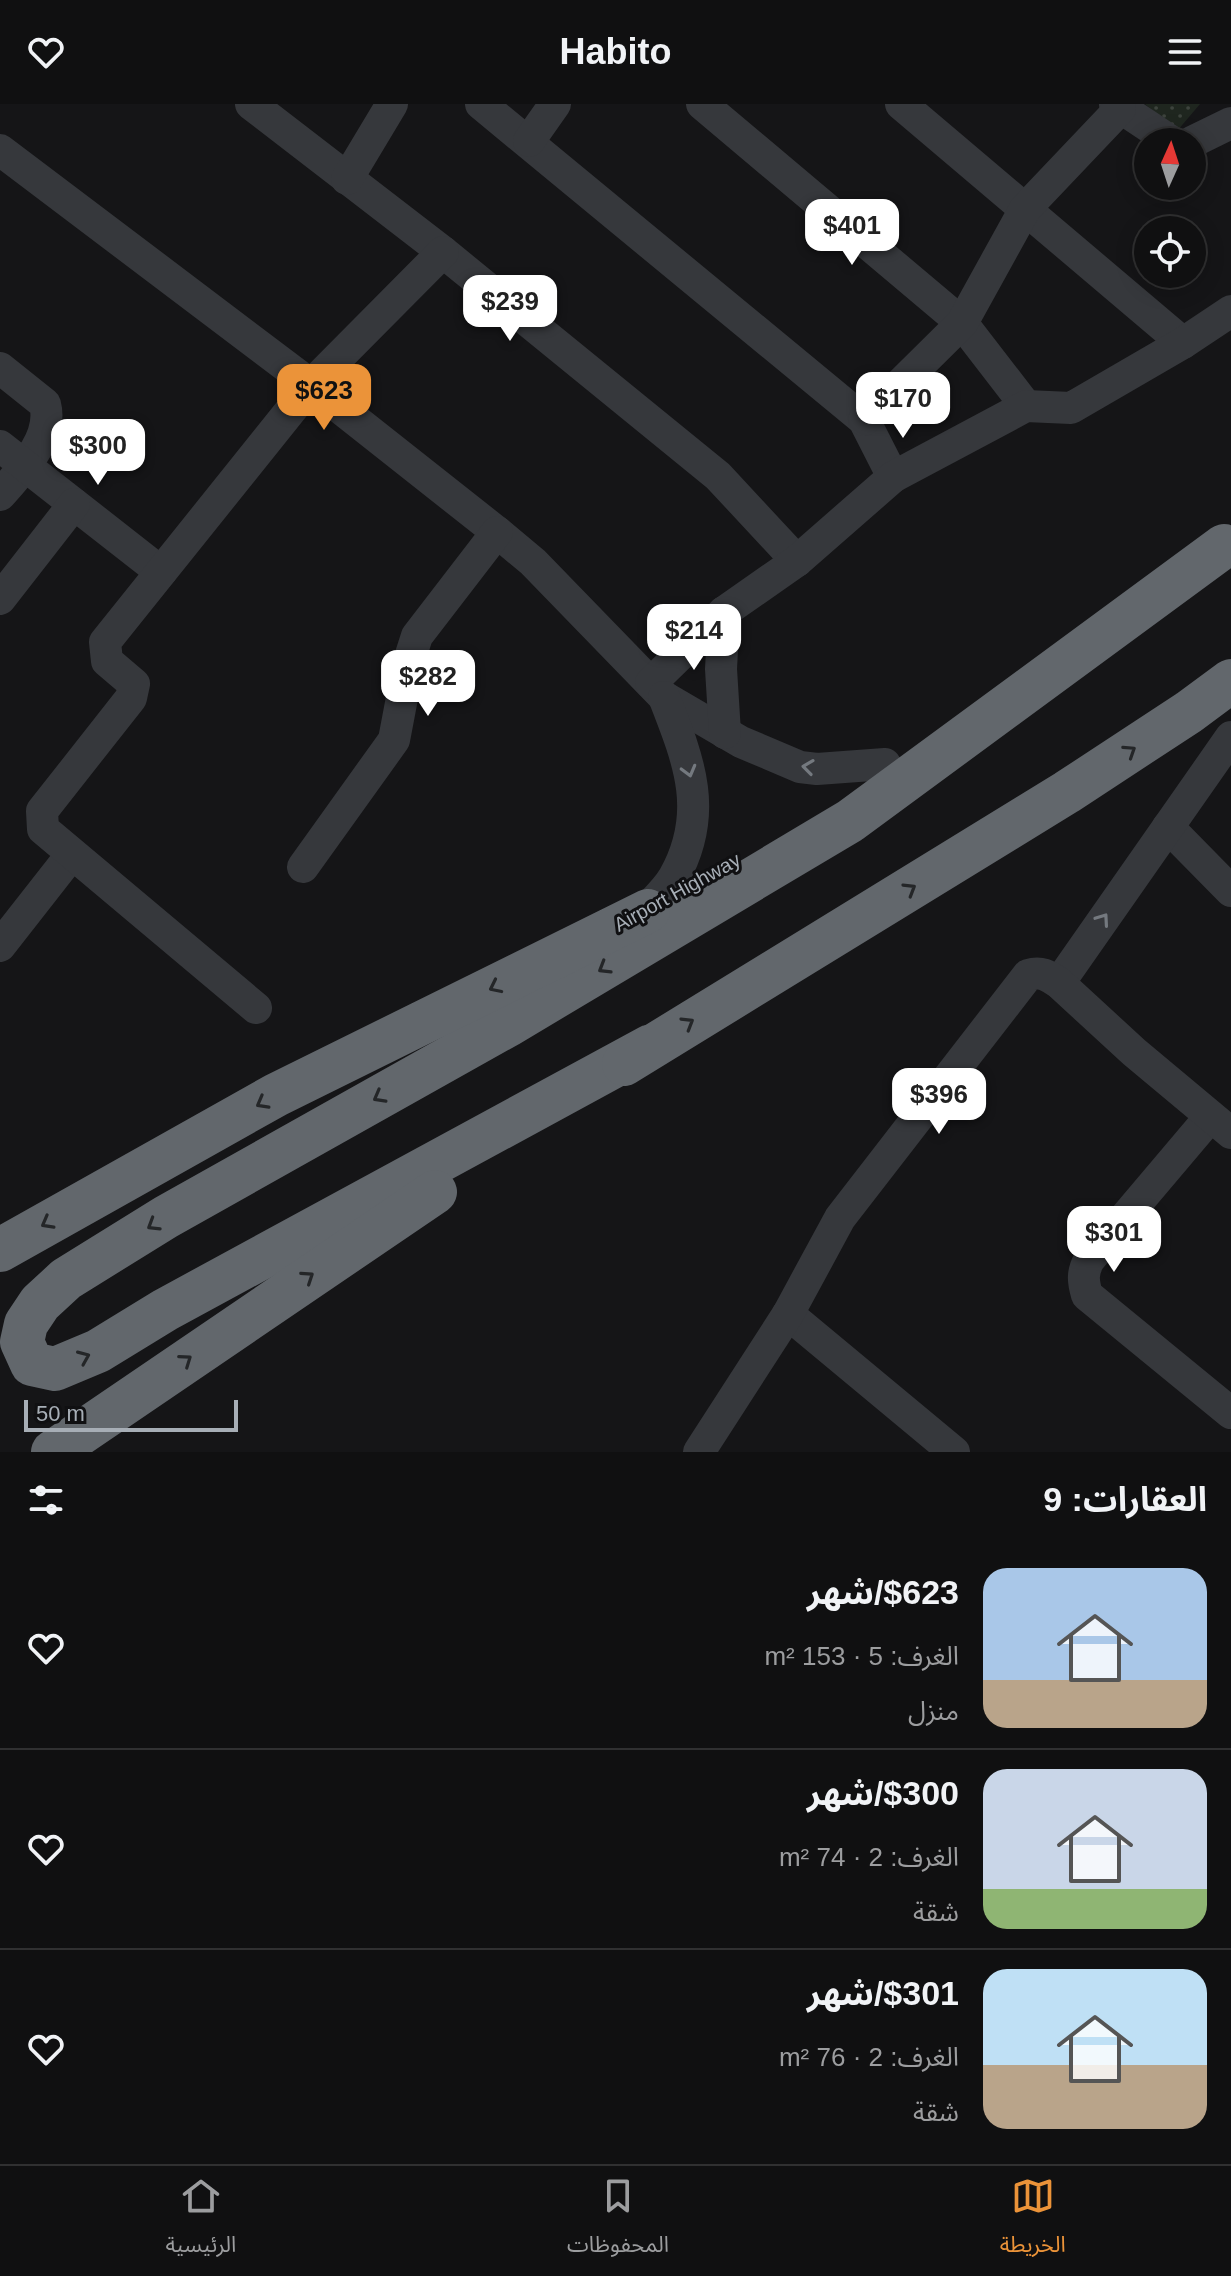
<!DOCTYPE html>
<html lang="ar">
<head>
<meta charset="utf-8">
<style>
  body { margin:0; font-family:Arial,"Noto Sans Arabic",sans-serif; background:#1e1e1f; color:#f1f3f6; direction:rtl; height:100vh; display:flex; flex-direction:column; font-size:30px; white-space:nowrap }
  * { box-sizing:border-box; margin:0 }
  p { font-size:26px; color:#9c9d9f }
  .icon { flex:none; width:44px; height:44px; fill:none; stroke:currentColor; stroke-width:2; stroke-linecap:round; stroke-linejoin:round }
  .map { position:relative; height:1348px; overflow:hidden; direction:ltr }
  .sheet { display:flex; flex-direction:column; background:#101011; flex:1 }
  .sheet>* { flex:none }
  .needle { width:52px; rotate:3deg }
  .tools { position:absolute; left:1134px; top:24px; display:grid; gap:16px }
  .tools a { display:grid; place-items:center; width:72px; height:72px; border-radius:50%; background:#101011; box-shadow:0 4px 20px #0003,0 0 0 2px #303031; font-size:40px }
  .scale { position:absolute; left:24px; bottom:20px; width:214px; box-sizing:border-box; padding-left:8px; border:4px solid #a7aeb6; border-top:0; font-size:22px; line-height:28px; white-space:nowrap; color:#a7aeb6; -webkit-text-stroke:6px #101012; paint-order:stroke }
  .price { position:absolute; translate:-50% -68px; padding:0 18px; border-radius:16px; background:#fff; color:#222; font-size:26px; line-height:52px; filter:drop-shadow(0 2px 4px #0008) }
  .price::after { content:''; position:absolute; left:50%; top:48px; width:24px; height:18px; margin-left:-12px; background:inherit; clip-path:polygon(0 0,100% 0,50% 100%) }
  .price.current { background:#eb9339; color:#111 }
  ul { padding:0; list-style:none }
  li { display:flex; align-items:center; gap:24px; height:200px; padding:0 24px }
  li+li { border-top:2px solid #303031 }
  li span { display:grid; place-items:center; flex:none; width:224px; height:160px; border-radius:24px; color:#555 }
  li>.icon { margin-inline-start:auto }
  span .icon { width:96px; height:96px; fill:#fffc; stroke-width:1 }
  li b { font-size:34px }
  h2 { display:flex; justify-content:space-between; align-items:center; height:96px; padding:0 24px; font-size:34px }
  header { display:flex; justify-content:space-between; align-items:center; height:104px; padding:0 24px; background:#101011; font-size:36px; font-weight:800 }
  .tabs { display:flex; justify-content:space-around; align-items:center; height:112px; border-top:2px solid #303031; background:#101011; font-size:22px; color:#9c9d9f }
  .tabs a { display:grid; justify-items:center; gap:4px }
  .tabs .current { color:#eb9339 }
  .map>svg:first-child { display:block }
  .grass { fill:url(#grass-dots) }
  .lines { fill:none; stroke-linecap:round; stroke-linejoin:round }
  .minor { stroke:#36383c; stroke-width:32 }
  .highway { stroke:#62676c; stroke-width:44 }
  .oneway { stroke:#242628 }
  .oneway2 { stroke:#74797f }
  .labels { text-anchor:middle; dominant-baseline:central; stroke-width:6; stroke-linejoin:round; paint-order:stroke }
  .street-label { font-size:20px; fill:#a7aeb6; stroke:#101012 }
</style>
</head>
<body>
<header><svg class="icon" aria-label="menu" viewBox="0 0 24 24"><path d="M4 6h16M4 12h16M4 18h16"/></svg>Habito<svg class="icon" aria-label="heart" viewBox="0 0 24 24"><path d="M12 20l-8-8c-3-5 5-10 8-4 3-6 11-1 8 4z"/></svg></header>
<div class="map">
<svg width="1231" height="1348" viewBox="0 0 1231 1348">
  <defs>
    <pattern id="grass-dots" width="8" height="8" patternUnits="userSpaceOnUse" patternTransform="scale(2)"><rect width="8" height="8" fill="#1f261f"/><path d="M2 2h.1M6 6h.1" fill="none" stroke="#3d433d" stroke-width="1.8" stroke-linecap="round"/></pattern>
  </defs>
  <rect width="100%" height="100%" fill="#151517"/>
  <path class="grass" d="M 1145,0 L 1200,0 L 1177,27 Z"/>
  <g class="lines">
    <g class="minor">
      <path d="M 251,0 L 443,148 L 718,372 L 797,457"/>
      <path d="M 481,0 L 864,316 L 893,373"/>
      <path d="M 702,0 L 962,219 L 1026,302"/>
      <path d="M 901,0 L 1183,239"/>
      <path d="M 1115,0 L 1172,38"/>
      <path d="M 529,37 L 555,0"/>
      <path d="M 1192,38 L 1231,19"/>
      <path d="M 0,46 L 311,281 L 497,428 L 533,458 L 664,593 L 741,638 L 800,663 L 817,665 L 885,660"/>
      <path d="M 347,75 L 392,0"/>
      <path d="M 0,264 L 45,300 C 54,334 20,368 0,391"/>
      <path d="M 864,316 L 962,219 L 1025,105 L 1120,5"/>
      <path d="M 0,342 L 161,468"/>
      <path d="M 0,495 L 74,400"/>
      <path d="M 724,508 L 721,565 L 725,629"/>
      <path d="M 651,579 L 724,508 L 797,457 L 893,373 L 1026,302 L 1071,304 L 1183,239 L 1231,207"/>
      <path d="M 1168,723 L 1231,787"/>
      <path d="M 303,763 L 394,636 L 409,557 L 417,532 L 497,428"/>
      <path d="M 641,811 C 652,799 666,787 674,773 C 710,709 689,657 664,593"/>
      <path d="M 0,842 L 72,750"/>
      <path d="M 1059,879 L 1231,633"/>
      <path d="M 256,904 L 43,725 L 42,707 L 131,594 L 134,580 L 107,557 L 105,538 L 311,281 L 443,148"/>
      <path d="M 1210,1013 L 1089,1156 C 1082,1169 1083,1177 1087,1191 L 1231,1309"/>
      <path d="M 788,1210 L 954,1348"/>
      <path d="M 699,1348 L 788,1210 L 840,1114 L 1028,871 C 1041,867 1047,871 1059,879 L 1134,948 L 1231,1029"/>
    </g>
    <g class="highway">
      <path d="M 649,943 L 165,1206 L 98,1247 L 55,1265 L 32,1260 L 22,1238 L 26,1220 L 40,1199 L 66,1175 L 166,1113 L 508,921 L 850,717 L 1224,442"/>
      <path d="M 624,960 L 1067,688 L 1189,608 L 1231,577"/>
      <path d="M 0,1146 L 276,991 L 648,807"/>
      <path d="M 53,1348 L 435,1088"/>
    </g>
  </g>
  <defs><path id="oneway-chevron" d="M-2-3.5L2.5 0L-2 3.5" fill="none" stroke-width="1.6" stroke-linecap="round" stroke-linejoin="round" transform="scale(2)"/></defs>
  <g class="oneway">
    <use href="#oneway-chevron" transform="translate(1130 647) rotate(-33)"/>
    <use href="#oneway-chevron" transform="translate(910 785) rotate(-31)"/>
    <use href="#oneway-chevron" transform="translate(604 864) rotate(149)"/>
    <use href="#oneway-chevron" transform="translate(495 883) rotate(154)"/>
    <use href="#oneway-chevron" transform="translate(688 919) rotate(-31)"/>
    <use href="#oneway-chevron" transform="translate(379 993) rotate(151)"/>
    <use href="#oneway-chevron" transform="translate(262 999) rotate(151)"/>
    <use href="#oneway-chevron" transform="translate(47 1119) rotate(151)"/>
    <use href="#oneway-chevron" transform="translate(153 1121) rotate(148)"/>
    <use href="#oneway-chevron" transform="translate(308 1173) rotate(-34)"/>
    <use href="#oneway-chevron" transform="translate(84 1253) rotate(-23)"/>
    <use href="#oneway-chevron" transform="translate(186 1256) rotate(-35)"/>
  </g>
  <g class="oneway2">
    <use href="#oneway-chevron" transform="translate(808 663) rotate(-172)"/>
    <use href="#oneway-chevron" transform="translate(689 667) rotate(75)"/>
    <use href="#oneway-chevron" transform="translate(1103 815) rotate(-55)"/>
  </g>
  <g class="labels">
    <g class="street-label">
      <text transform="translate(677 788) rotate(-29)">Airport Highway</text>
    </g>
  </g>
</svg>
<div class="tools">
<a><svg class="needle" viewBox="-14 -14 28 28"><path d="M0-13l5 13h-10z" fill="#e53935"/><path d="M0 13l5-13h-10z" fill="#9c9d9f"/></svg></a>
<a><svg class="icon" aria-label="locate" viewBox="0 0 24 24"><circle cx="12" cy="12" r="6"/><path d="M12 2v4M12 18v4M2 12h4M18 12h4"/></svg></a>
</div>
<div class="scale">50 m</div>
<b class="price" style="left:852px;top:163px">$401</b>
<b class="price" style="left:510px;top:239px">$239</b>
<b class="price current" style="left:324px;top:328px">$623</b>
<b class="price" style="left:903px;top:336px">$170</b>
<b class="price" style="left:98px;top:383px">$300</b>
<b class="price" style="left:694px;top:568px">$214</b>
<b class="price" style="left:428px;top:614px">$282</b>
<b class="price" style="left:939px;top:1032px">$396</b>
<b class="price" style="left:1114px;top:1170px">$301</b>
</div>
<section class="sheet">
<h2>العقارات: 9<svg class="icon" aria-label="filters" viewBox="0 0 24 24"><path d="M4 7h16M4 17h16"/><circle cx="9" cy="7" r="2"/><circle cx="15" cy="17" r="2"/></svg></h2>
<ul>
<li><span style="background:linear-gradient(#a9c7e8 70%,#b9a48a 0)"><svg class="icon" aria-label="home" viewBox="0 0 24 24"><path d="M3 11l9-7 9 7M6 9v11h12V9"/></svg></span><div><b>$623/شهر</b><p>الغرف: 5 · 153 m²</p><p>منزل</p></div><svg class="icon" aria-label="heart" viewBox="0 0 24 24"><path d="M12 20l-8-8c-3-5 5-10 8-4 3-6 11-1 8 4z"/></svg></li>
<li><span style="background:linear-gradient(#c9d6e8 75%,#8fb573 0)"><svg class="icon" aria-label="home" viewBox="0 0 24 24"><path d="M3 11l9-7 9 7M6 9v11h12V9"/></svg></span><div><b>$300/شهر</b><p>الغرف: 2 · 74 m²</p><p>شقة</p></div><svg class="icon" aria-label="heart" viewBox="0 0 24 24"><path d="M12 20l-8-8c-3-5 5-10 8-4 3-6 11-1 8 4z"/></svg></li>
<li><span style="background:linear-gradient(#bfe0f5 60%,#b9a48a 0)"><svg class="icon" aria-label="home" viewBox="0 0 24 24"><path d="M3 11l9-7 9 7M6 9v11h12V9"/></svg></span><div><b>$301/شهر</b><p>الغرف: 2 · 76 m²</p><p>شقة</p></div><svg class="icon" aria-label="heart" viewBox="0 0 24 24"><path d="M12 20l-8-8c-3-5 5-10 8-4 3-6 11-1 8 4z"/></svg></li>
</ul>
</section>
<nav class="tabs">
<a class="current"><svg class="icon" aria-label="map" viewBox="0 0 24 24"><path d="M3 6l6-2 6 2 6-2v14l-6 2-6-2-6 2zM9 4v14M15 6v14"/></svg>الخريطة</a>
<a><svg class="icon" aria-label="saved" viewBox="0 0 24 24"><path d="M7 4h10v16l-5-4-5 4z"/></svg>المحفوظات</a>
<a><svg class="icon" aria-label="home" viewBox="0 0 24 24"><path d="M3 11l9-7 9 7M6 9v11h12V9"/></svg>الرئيسية</a>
</nav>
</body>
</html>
